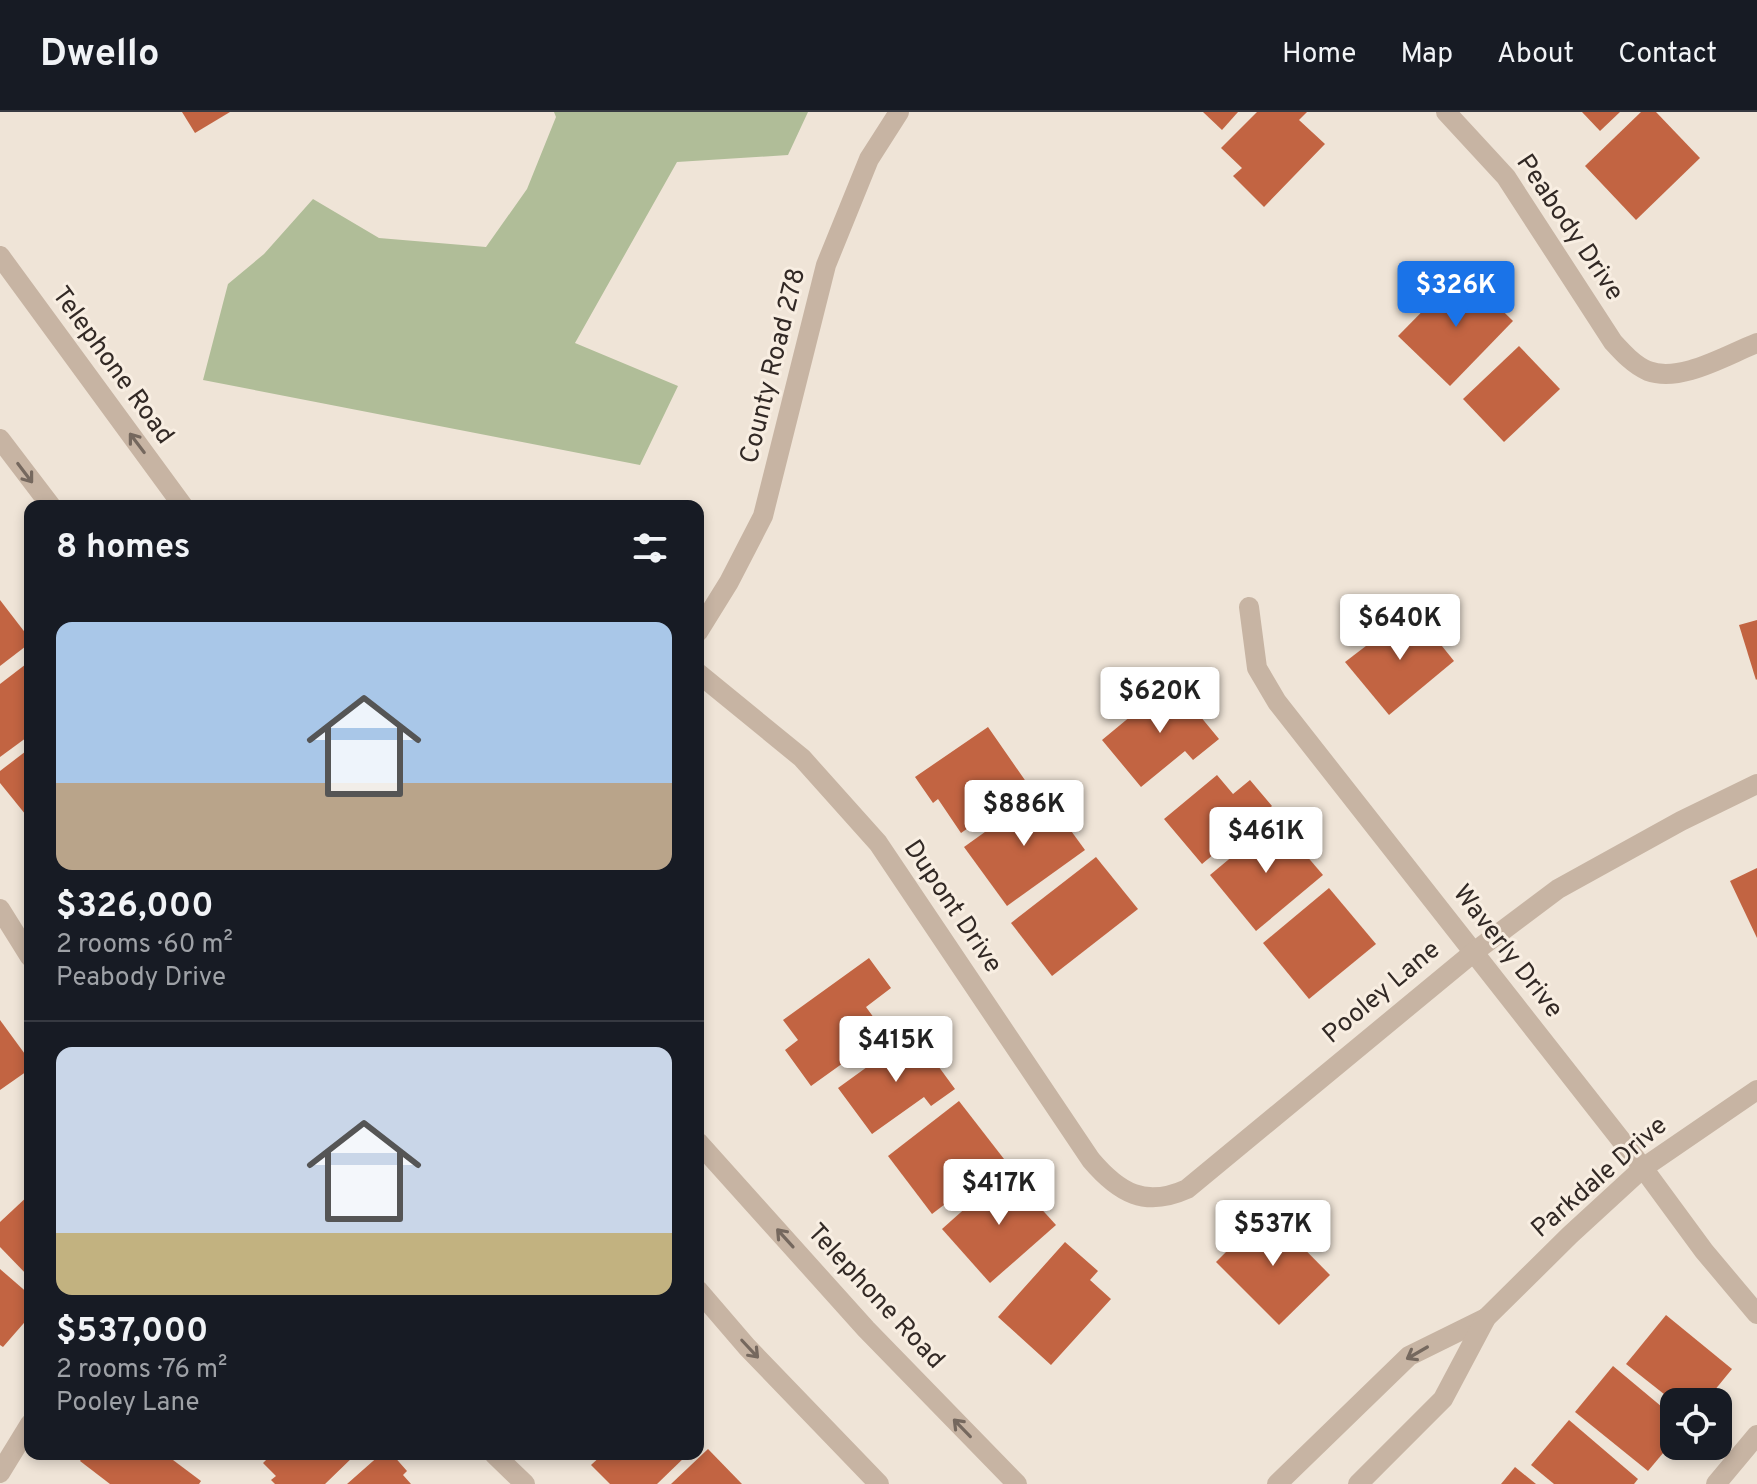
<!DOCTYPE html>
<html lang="en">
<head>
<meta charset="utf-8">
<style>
  body { margin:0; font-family:Overpass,sans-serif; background:#242831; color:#f1f3f6; height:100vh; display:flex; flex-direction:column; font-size:30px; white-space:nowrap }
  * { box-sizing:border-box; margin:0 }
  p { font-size:26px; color:#9ea1a6 }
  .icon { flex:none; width:44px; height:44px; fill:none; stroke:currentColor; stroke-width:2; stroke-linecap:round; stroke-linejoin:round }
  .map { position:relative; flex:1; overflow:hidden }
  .drawer { position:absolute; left:24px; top:388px; width:680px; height:960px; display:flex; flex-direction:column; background:#171b24; border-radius:16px; box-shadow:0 4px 12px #0003 }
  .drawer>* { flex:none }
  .buttons { position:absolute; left:1660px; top:1276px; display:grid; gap:16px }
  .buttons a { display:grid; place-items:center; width:72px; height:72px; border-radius:16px; background:#171b24; box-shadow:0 4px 12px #0003; font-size:40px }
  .price { position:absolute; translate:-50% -68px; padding:0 18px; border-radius:8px; background:#fff; color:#222; font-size:26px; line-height:52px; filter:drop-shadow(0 2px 4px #0008) }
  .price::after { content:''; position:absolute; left:50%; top:48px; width:24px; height:18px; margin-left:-12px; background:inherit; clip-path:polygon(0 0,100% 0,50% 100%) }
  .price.active { background:#1a73e8; color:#fff }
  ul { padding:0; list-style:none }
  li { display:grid; align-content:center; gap:16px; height:424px; padding:0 32px }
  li+li { border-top:2px solid #363941 }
  li span { display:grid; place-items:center; height:248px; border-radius:16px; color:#555 }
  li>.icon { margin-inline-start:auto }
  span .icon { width:144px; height:144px; fill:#fffc; stroke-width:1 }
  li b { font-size:34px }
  h2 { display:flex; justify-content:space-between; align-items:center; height:96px; padding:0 32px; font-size:34px }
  header { display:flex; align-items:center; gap:48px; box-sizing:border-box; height:112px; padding:0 40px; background:#171b24; border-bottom:2px solid #363941 }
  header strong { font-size:38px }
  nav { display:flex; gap:44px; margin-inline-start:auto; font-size:28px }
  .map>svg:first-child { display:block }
  .green { fill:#b0bd98 }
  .building { fill:#c26442 }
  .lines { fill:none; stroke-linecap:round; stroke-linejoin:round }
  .minor { stroke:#c7b4a3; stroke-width:20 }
  .oneway { stroke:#75685e }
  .labels { text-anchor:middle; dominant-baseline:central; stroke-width:6; stroke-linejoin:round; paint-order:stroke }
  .street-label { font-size:26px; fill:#322925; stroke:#f8eee2 }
</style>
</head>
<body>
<header>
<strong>Dwello</strong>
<nav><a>Home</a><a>Map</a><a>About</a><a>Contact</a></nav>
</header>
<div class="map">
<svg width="1757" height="1372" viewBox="0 0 1757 1372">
  <rect width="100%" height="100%" fill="#efe4d7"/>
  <path class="green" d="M 554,0 L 808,0 L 788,43 L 677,50 L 575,231 L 678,274 L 640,353 L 203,268 L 228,172 L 264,142 L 313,87 L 379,126 L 486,135 L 527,77 L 556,5 Z"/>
  <g class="building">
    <path d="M 182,0 L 230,0 L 195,21 Z"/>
    <path d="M 1203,0 L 1238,0 L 1222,18 Z"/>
    <path d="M 1257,0 L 1307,0 L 1299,8 L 1325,32 L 1264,95 L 1233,64 L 1242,56 L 1221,36 Z"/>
    <path d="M 1582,0 L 1620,0 L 1600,19 Z"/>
    <path d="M 1641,0 L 1656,0 L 1700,46 L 1636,108 L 1585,54 Z"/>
    <path d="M 1462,159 L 1513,209 L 1450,274 L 1398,224 Z"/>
    <path d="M 1519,234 L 1560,277 L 1504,330 L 1463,287 Z"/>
    <path d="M 0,488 L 30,527 L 30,531 L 0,554 Z"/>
    <path d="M 1413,498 L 1454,549 L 1389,603 L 1345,550 Z"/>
    <path d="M 1757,508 L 1757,567 L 1756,568 L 1739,513 Z"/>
    <path d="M 30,549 L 30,623 L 0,645 L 0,572 Z"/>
    <path d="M 1172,570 L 1219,627 L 1193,648 L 1185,639 L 1141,675 L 1102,628 Z"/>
    <path d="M 988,615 L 1029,674 L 961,721 L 938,687 L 933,691 L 915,665 Z"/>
    <path d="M 30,636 L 30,708 L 0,671 L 0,659 Z"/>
    <path d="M 1217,663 L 1233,682 L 1250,668 L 1272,694 L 1202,752 L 1164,707 Z"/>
    <path d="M 1042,679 L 1085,738 L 1007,794 L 964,735 Z"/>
    <path d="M 1276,708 L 1323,763 L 1256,819 L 1210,763 Z"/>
    <path d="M 1096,745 L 1138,797 L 1052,864 L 1011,811 Z"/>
    <path d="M 1757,756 L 1757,826 L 1730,769 Z"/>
    <path d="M 1329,776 L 1376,832 L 1309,887 L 1263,831 Z"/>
    <path d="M 869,846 L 891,876 L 866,895 L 885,921 L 811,974 L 785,938 L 798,928 L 783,908 Z"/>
    <path d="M 0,908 L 30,949 L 30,957 L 0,978 Z"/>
    <path d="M 914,921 L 955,977 L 931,994 L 924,985 L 872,1022 L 838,976 Z"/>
    <path d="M 959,989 L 1004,1047 L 932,1102 L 888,1044 Z"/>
    <path d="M 1007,1059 L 1056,1113 L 990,1171 L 942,1117 Z"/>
    <path d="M 30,1082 L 30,1166 L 0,1135 L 0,1110 Z"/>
    <path d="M 1267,1099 L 1330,1163 L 1279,1213 L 1216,1150 Z"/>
    <path d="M 1065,1130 L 1098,1159 L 1090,1168 L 1111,1187 L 1051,1253 L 998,1205 Z"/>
    <path d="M 0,1157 L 30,1183 L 30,1204 L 3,1235 L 0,1233 Z"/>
    <path d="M 1666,1203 L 1732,1257 L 1705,1290 L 1674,1290 L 1626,1252 Z"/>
    <path d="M 1613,1254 L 1674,1305 L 1674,1328 L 1648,1359 L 1575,1300 Z"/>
    <path d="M 1569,1308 L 1638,1367 L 1634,1372 L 1554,1372 L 1531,1353 Z"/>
    <path d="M 708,1337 L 742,1372 L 671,1372 Z"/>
    <path d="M 85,1342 L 165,1342 L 201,1369 L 199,1372 L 110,1372 L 80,1349 Z"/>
    <path d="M 272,1342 L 356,1342 L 325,1372 L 275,1372 L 271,1368 L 276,1364 L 263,1351 Z"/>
    <path d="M 381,1342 L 392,1342 L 407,1359 L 403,1363 L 411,1372 L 347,1372 Z"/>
    <path d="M 603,1342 L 688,1342 L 657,1372 L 610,1372 L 591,1353 Z"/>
    <path d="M 1515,1355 L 1536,1372 L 1501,1372 Z"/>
  </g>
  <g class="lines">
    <g class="minor">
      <path d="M 1446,0 L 1506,65 L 1613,230 C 1623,241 1634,253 1648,259 C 1681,271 1726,243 1757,231"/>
      <path d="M 0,144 L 183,394"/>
      <path d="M 0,327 L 51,394"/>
      <path d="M 1249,495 L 1257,556 L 1277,590 L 1643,1056 L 1704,1139 L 1757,1202"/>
      <path d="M 698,520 L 729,470 L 763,404 L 826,153 L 869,47 L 899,0"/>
      <path d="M 698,561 L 802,646 L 878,731 L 1091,1048 C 1119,1081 1145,1096 1187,1077 L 1474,840 L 1558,777 L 1681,709 L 1757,672"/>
      <path d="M 0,797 L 30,845"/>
      <path d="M 698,1030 L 866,1217 L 1017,1372"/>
      <path d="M 698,1178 L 747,1235 L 879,1372"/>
      <path d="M 494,1342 L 525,1372"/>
      <path d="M 0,1361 L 30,1312"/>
      <path d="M 1277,1372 L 1409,1244 L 1486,1206"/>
      <path d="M 1358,1372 L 1443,1287 L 1486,1206 L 1570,1123 L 1643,1056 L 1757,978"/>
      <path d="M 1716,1372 L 1757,1323"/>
    </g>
  </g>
  <defs><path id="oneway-shaft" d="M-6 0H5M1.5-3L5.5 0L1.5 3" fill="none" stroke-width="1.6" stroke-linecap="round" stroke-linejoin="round" transform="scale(2)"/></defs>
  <g class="oneway">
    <use href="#oneway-shaft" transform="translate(137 331) rotate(-127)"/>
    <use href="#oneway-shaft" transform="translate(25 361) rotate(53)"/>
    <use href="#oneway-shaft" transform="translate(785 1126) rotate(-132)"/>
    <use href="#oneway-shaft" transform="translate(750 1237) rotate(47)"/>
    <use href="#oneway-shaft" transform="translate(1417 1241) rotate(150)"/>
    <use href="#oneway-shaft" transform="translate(962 1316) rotate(-134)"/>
  </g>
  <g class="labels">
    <g class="street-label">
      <text transform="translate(1569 116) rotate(56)">Peabody Drive</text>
      <text transform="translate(112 254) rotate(54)">Telephone Road</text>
      <text transform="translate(774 254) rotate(-76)">County Road 278</text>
      <text transform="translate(952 795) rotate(56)">Dupont Drive</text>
      <text transform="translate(1507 840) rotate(52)">Waverly Drive</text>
      <text transform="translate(1382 881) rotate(-40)">Pooley Lane</text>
      <text transform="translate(1600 1066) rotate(-41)">Parkdale Drive</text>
      <text transform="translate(875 1185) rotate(47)">Telephone Road</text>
    </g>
  </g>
</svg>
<div class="buttons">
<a><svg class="icon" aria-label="locate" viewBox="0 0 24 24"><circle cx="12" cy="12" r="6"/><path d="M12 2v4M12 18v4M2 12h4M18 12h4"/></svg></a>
</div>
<b class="price active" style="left:1456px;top:217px">$326K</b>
<b class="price" style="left:1400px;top:550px">$640K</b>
<b class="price" style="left:1160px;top:623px">$620K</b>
<b class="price" style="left:1024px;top:736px">$886K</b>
<b class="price" style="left:1266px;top:763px">$461K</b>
<b class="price" style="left:896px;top:972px">$415K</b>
<b class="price" style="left:999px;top:1115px">$417K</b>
<b class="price" style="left:1273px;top:1156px">$537K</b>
<section class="drawer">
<h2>8 homes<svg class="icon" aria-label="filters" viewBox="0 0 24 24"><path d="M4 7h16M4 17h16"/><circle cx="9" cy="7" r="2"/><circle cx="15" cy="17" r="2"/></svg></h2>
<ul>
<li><span style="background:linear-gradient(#a9c7e8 65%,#b9a48a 0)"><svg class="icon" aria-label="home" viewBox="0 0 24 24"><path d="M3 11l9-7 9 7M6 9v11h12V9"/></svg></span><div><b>$326,000</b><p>2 rooms · 60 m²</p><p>Peabody Drive</p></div></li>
<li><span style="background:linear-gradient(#c9d6e8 75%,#c2b280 0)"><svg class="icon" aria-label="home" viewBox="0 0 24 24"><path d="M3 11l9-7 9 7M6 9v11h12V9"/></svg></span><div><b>$537,000</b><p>2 rooms · 76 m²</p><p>Pooley Lane</p></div></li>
</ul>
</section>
</div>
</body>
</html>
